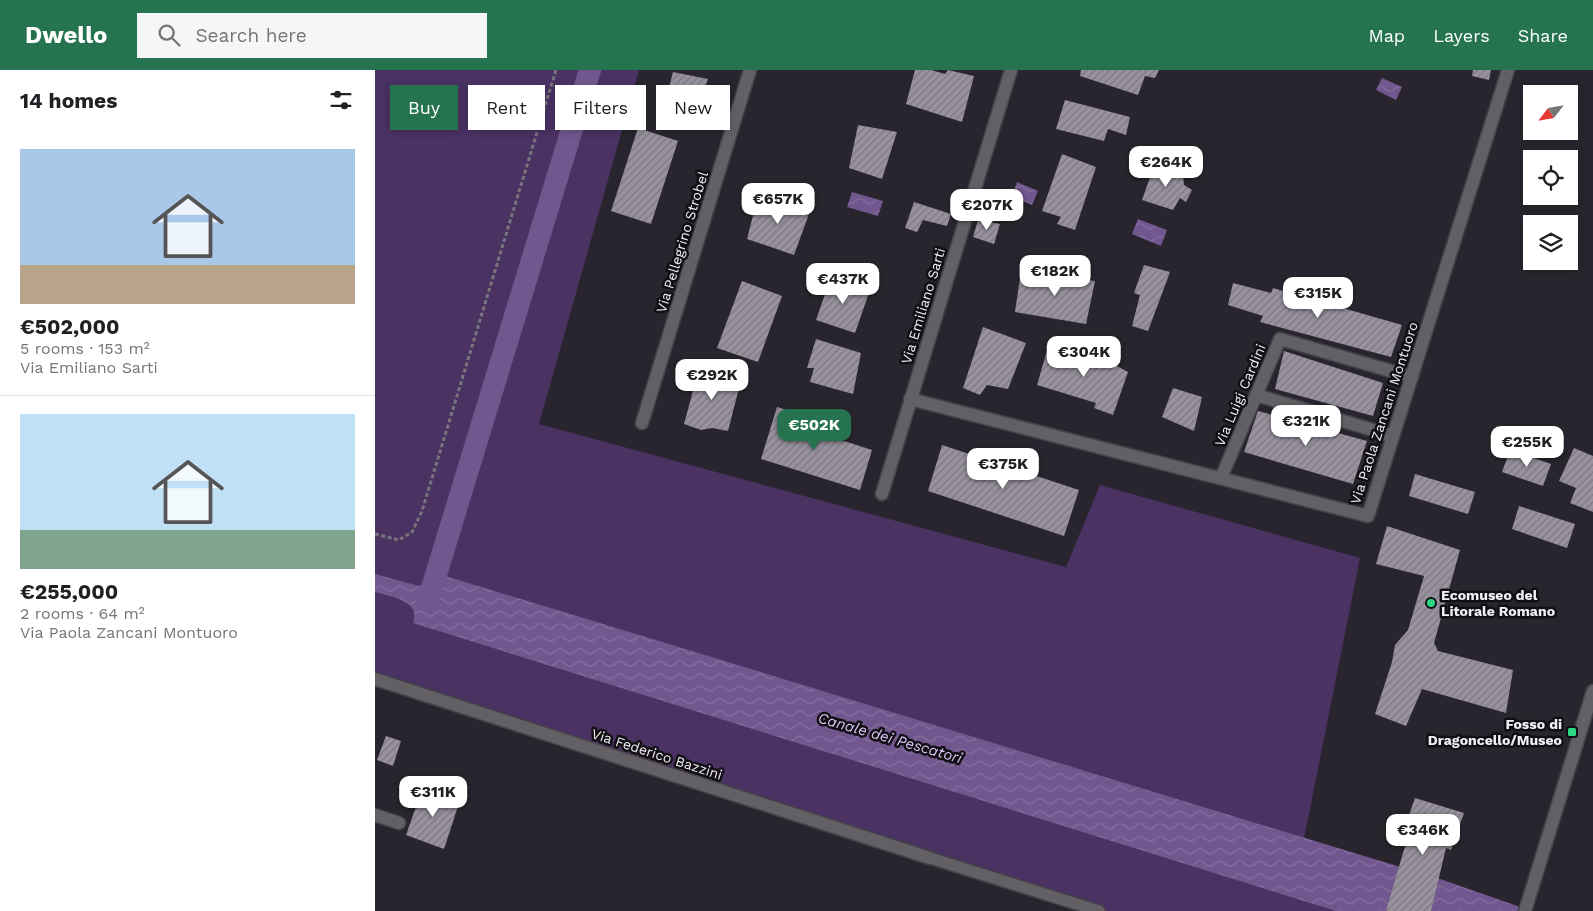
<!DOCTYPE html>
<html lang="en">
<head>
<meta charset="utf-8">
<style>
  body { margin:0; font-family:"Work Sans",sans-serif; background:#f6f6f6; color:#202124; height:100vh; display:flex; flex-direction:column; font-size:19px; white-space:nowrap }
  * { box-sizing:border-box; margin:0 }
  p { font-size:16px; color:#757577 }
  .icon { flex:none; width:28px; height:28px; fill:none; stroke:currentColor; stroke-width:2; stroke-linecap:round; stroke-linejoin:round }
  .map { position:relative; flex:1; overflow:hidden }
  .drawer { display:flex; flex-direction:column; background:#fff; width:375px }
  .drawer>* { flex:none }
  .guide { position:absolute; left:15px; top:15px; width:475px; height:45px; display:flex; gap:10px }
  .needle { width:32px; rotate:239deg }
  .controls { position:absolute; left:1148px; top:15px; display:grid; gap:10px }
  .controls a { display:grid; place-items:center; width:55px; height:55px; border-radius:0px; background:#fff; box-shadow:0 2px 8px #0003; font-size:25px }
  .price { position:absolute; translate:-50% -42px; padding:0 11px; border-radius:10px; background:#fff; color:#222; font-size:16px; line-height:32px; filter:drop-shadow(0 1px 2px #0008) }
  .price::after { content:''; position:absolute; left:50%; top:30px; width:15px; height:11px; margin-left:-8px; background:inherit; clip-path:polygon(0 0,100% 0,50% 100%) }
  .price.current { background:#26734f; color:#fff }
  ul { padding:0; list-style:none }
  li { display:grid; align-content:center; gap:10px; height:265px; padding:0 20px }
  li+li { border-top:1px solid #e0e0e0 }
  li span { display:grid; place-items:center; height:155px; border-radius:0px; color:#555 }
  li>.icon { margin-inline-start:auto }
  span .icon { width:90px; height:90px; fill:#fffc; stroke-width:1 }
  li b { font-size:21px }
  h2 { display:flex; justify-content:space-between; align-items:center; height:60px; padding:0 20px; font-size:21px }
  .tag { padding:0 18px; border-radius:0px; background:#fff; box-shadow:0 2px 8px #0003; font-size:18px; line-height:45px }
  .tag.current { background:#26734f; color:#fff }
  header { display:flex; align-items:center; gap:30px; box-sizing:border-box; height:70px; padding:0 25px; background:#26734f; color:#fff }
  header strong { font-size:24px }
  nav { display:flex; gap:28px; margin-inline-start:auto; font-size:18px }
  .search { width:350px; height:45px; background:#f6f6f6; display:flex; align-items:center; gap:12px; box-sizing:border-box; padding:0 18px; border-radius:0px; color:#757577; font-size:19px }
  main { display:flex; flex:1; min-height:0 }
  .map>svg:first-child { display:block }
  .green { fill:#4a3263 }
  .water { fill:url(#water-waves) }
  .lines { fill:none; stroke-linecap:round; stroke-linejoin:round }
  .canal { stroke:#71578e; stroke-width:22 }
  .building { fill:url(#building-hatch) }
  .service-casing { stroke:#45414a; stroke-width:14 }
  .minor-casing { stroke:#45414a; stroke-width:15 }
  .tertiary-casing { stroke:#45414a; stroke-width:15 }
  .path { stroke:#78757d; stroke-width:3; stroke-dasharray:4 2.5; stroke-linecap:butt }
  .service { stroke:#626065; stroke-width:11 }
  .minor { stroke:#626065; stroke-width:12 }
  .tertiary { stroke:#626065; stroke-width:12 }
  .poi-dot { fill:#2ed883; stroke:#110f13; stroke-width:2 }
  .labels { text-anchor:middle; dominant-baseline:central; stroke-width:5; stroke-linejoin:round; paint-order:stroke }
  .street-label { font-size:14px; fill:#f2eff6; stroke:#110f13 }
  .poi-label { font-size:14px; font-weight:bold; fill:#f2eff6; stroke:#110f13; text-anchor:start }
  .water-label { font-size:15px; font-style:italic; fill:#ddc7f8; stroke:#110f13 }
</style>
</head>
<body>
<header>
<strong>Dwello</strong>
<div class="search"><svg class="icon" aria-label="search" viewBox="0 0 24 24"><circle cx="10" cy="10" r="6"/><path d="M15 15l6 6"/></svg>Search here</div>
<nav><a>Map</a><a>Layers</a><a>Share</a></nav>
</header>
<main>
<section class="drawer">
<h2>14 homes<svg class="icon" aria-label="filters" viewBox="0 0 24 24"><path d="M4 7h16M4 17h16"/><circle cx="9" cy="7" r="2"/><circle cx="15" cy="17" r="2"/></svg></h2>
<ul>
<li><span style="background:linear-gradient(#a9c7e8 75%,#b9a48a 0)"><svg class="icon" aria-label="home" viewBox="0 0 24 24"><path d="M3 11l9-7 9 7M6 9v11h12V9"/></svg></span><div><b>€502,000</b><p>5 rooms · 153 m²</p><p>Via Emiliano Sarti</p></div></li>
<li><span style="background:linear-gradient(#bfe0f5 75%,#7fa58c 0)"><svg class="icon" aria-label="home" viewBox="0 0 24 24"><path d="M3 11l9-7 9 7M6 9v11h12V9"/></svg></span><div><b>€255,000</b><p>2 rooms · 64 m²</p><p>Via Paola Zancani Montuoro</p></div></li>
</ul>
</section>
<div class="map">
<svg width="1218" height="841" viewBox="0 0 1218 841">
  <defs>
    <pattern id="water-waves" width="16" height="10" patternUnits="userSpaceOnUse" patternTransform="scale(1.25)"><rect width="16" height="10" fill="#71578e"/><path d="M0 5q4-4 8 0t8 0" fill="none" stroke="#866f9e"/></pattern>
    <pattern id="building-hatch" width="6" height="6" patternUnits="userSpaceOnUse" patternTransform="scale(1.25)"><rect width="6" height="6" fill="#97929e"/><path d="M-1 1l2-2M0 6l6-6M5 7l2-2" fill="none" stroke="#7c7881"/></pattern>
  </defs>
  <rect width="100%" height="100%" fill="#29252e"/>
  <path class="green" d="M 0,0 L 264,0 L 164,354 L 691,497 L 725,415 L 985,488 L 925,789 L 981,841 L 723,841 L 0,609 Z"/>
  <g class="water">
    <path d="M 1007,8 L 1027,17 L 1021,30 L 1001,20 Z"/>
    <path d="M 642,112 L 663,121 L 657,135 L 637,126 Z"/>
    <path d="M 477,122 L 508,131 L 503,146 L 472,137 Z"/>
    <path d="M 763,149 L 792,160 L 786,176 L 757,164 Z"/>
    <path d="M 54,501 L 1068,810 L 1157,841 L 961,841 L 38,553 C 46,530 16,527 0,522 L 0,504 L 44,516 L 51,512 Z"/>
  </g>
  <g class="lines">
    <path class="canal" d="M 53,531 L 215,0"/>
  </g>
  <g class="building">
    <path d="M 540,0 L 556,0 L 570,4 L 573,0 L 599,6 L 587,52 L 531,34 Z"/>
    <path d="M 706,0 L 784,0 L 780,8 L 770,6 L 763,25 L 705,6 Z"/>
    <path d="M 1098,0 L 1116,0 L 1114,10 L 1097,6 Z"/>
    <path d="M 298,2 L 333,9 L 321,45 L 289,37 Z"/>
    <path d="M 690,30 L 755,47 L 751,65 L 733,59 L 729,71 L 681,59 Z"/>
    <path d="M 483,55 L 522,62 L 507,109 L 474,98 Z"/>
    <path d="M 263,58 L 303,71 L 276,154 L 236,141 Z"/>
    <path d="M 687,84 L 721,97 L 700,160 L 682,154 L 686,147 L 667,141 Z"/>
    <path d="M 780,93 L 808,104 L 809,115 L 817,120 L 811,132 L 805,128 L 798,140 L 767,130 Z"/>
    <path d="M 383,126 L 435,141 L 419,185 L 372,169 Z"/>
    <path d="M 539,132 L 576,144 L 572,156 L 548,150 L 542,162 L 530,158 Z"/>
    <path d="M 603,150 L 625,154 L 619,174 L 598,167 Z"/>
    <path d="M 769,195 L 795,202 L 773,261 L 757,256 L 765,225 L 759,223 Z"/>
    <path d="M 646,201 L 720,211 L 711,254 L 640,242 Z"/>
    <path d="M 456,207 L 495,220 L 480,263 L 441,250 Z"/>
    <path d="M 367,211 L 407,226 L 383,292 L 342,278 Z"/>
    <path d="M 858,213 L 896,223 L 898,218 L 1027,255 L 1016,287 L 885,252 L 888,246 L 853,235 Z"/>
    <path d="M 608,257 L 651,273 L 633,319 L 612,315 L 605,325 L 588,318 Z"/>
    <path d="M 441,269 L 486,283 L 478,324 L 435,312 L 439,298 L 432,298 Z"/>
    <path d="M 673,277 L 713,286 L 715,277 L 729,289 L 753,302 L 738,345 L 719,338 L 721,333 L 662,315 Z"/>
    <path d="M 909,281 L 1008,313 L 998,346 L 900,319 Z"/>
    <path d="M 325,295 L 349,301 L 349,306 L 357,310 L 356,315 L 364,318 L 353,361 L 337,358 L 326,360 L 309,354 Z"/>
    <path d="M 798,318 L 827,327 L 819,361 L 787,347 Z"/>
    <path d="M 402,337 L 441,349 L 438,361 L 497,380 L 485,420 L 386,389 Z"/>
    <path d="M 883,341 L 992,371 L 978,414 L 869,382 Z"/>
    <path d="M 567,375 L 704,420 L 689,466 L 553,421 Z"/>
    <path d="M 1199,378 L 1218,386 L 1218,442 L 1195,433 L 1201,418 L 1184,411 Z"/>
    <path d="M 1135,380 L 1176,394 L 1168,416 L 1127,402 Z"/>
    <path d="M 1040,404 L 1100,422 L 1093,444 L 1034,426 Z"/>
    <path d="M 1144,436 L 1200,454 L 1192,478 L 1137,459 Z"/>
    <path d="M 1012,456 L 1085,480 L 1059,573 L 1063,581 L 1138,600 L 1131,643 L 1047,619 L 1031,656 L 1000,644 L 1017,592 L 1020,575 L 1033,560 L 1049,506 L 1001,494 Z"/>
    <path d="M 11,666 L 26,671 L 18,696 L 2,690 Z"/>
    <path d="M 48,717 L 85,730 L 69,779 L 31,765 Z"/>
    <path d="M 1040,728 L 1089,743 L 1076,780 L 1071,778 L 1056,841 L 1011,841 L 1033,766 L 1027,765 Z"/>
  </g>
  <g class="lines">
    <g class="service-casing">
      <path id="service" d="M 555,788 L 724,841"/>
    </g>
    <g class="minor-casing">
      <g id="minor">
        <path d="M 881,325 L 1018,366"/>
        <path d="M 535,329 L 993,446 L 1133,0"/>
        <path d="M 267,353 L 375,0"/>
        <path d="M 846,408 L 905,269 L 1037,307"/>
        <path d="M 507,424 L 636,0"/>
        <path d="M 0,609 L 555,788"/>
        <path d="M 0,745 L 24,753"/>
      </g>
    </g>
    <g class="tertiary-casing">
      <path id="tertiary" d="M 1150,841 L 1218,621"/>
    </g>
    <path class="path" d="M 0,464 L 24,470 L 37,462 L 47,441 L 181,0"/>
    <use href="#service" class="service"/>
    <use href="#minor" class="minor"/>
    <use href="#tertiary" class="tertiary"/>
  </g>
  <g class="poi-dot">
    <circle cx="1056" cy="533" r="5"/>
    <rect x="1192" y="657" width="10" height="10" rx="2.5"/>
  </g>
  <g class="labels">
    <g class="street-label">
      <text transform="translate(307 172) rotate(-73)">Via Pellegrino Strobel</text>
      <text transform="translate(548 236) rotate(-73)">Via Emiliano Sarti</text>
      <text transform="translate(865 325) rotate(-67)">Via Luigi Cardini</text>
      <text transform="translate(1009 343) rotate(-72)">Via Paola Zancani Montuoro</text>
      <text transform="translate(282 684) rotate(18)">Via Federico Bazzini</text>
    </g>
    <g class="poi-label">
      <text x="1066" y="525">Ecomuseo del<tspan x="1066" dy="16">Litorale Romano</tspan></text>
      <text x="1187" y="654" text-anchor="end">Fosso di<tspan x="1187" dy="16">Dragoncello/Museo</tspan></text>
    </g>
    <g class="water-label">
      <text transform="translate(515 668) rotate(16)">Canale dei Pescatori</text>
    </g>
  </g>
</svg>
<div class="controls">
<a><svg class="needle" viewBox="-14 -14 28 28"><path d="M0-13l5 13h-10z" fill="#e53935"/><path d="M0 13l5-13h-10z" fill="#757577"/></svg></a>
<a><svg class="icon" aria-label="locate" viewBox="0 0 24 24"><circle cx="12" cy="12" r="6"/><path d="M12 2v4M12 18v4M2 12h4M18 12h4"/></svg></a>
<a><svg class="icon" aria-label="layers" viewBox="0 0 24 24"><path d="M12 4l9 5-9 5-9-5zM3 14l9 5 9-5"/></svg></a>
</div>
<b class="price" style="left:791px;top:118px">€264K</b>
<b class="price" style="left:403px;top:155px">€657K</b>
<b class="price" style="left:612px;top:161px">€207K</b>
<b class="price" style="left:680px;top:227px">€182K</b>
<b class="price" style="left:468px;top:235px">€437K</b>
<b class="price" style="left:943px;top:249px">€315K</b>
<b class="price" style="left:709px;top:308px">€304K</b>
<b class="price" style="left:337px;top:331px">€292K</b>
<b class="price" style="left:931px;top:377px">€321K</b>
<b class="price current" style="left:439px;top:381px">€502K</b>
<b class="price" style="left:1152px;top:398px">€255K</b>
<b class="price" style="left:628px;top:420px">€375K</b>
<b class="price" style="left:58px;top:748px">€311K</b>
<b class="price" style="left:1048px;top:786px">€346K</b>
<div class="guide">
<a class="tag current">Buy</a>
<a class="tag">Rent</a>
<a class="tag">Filters</a>
<a class="tag">New</a>
</div>
</div>
</main>
</body>
</html>
